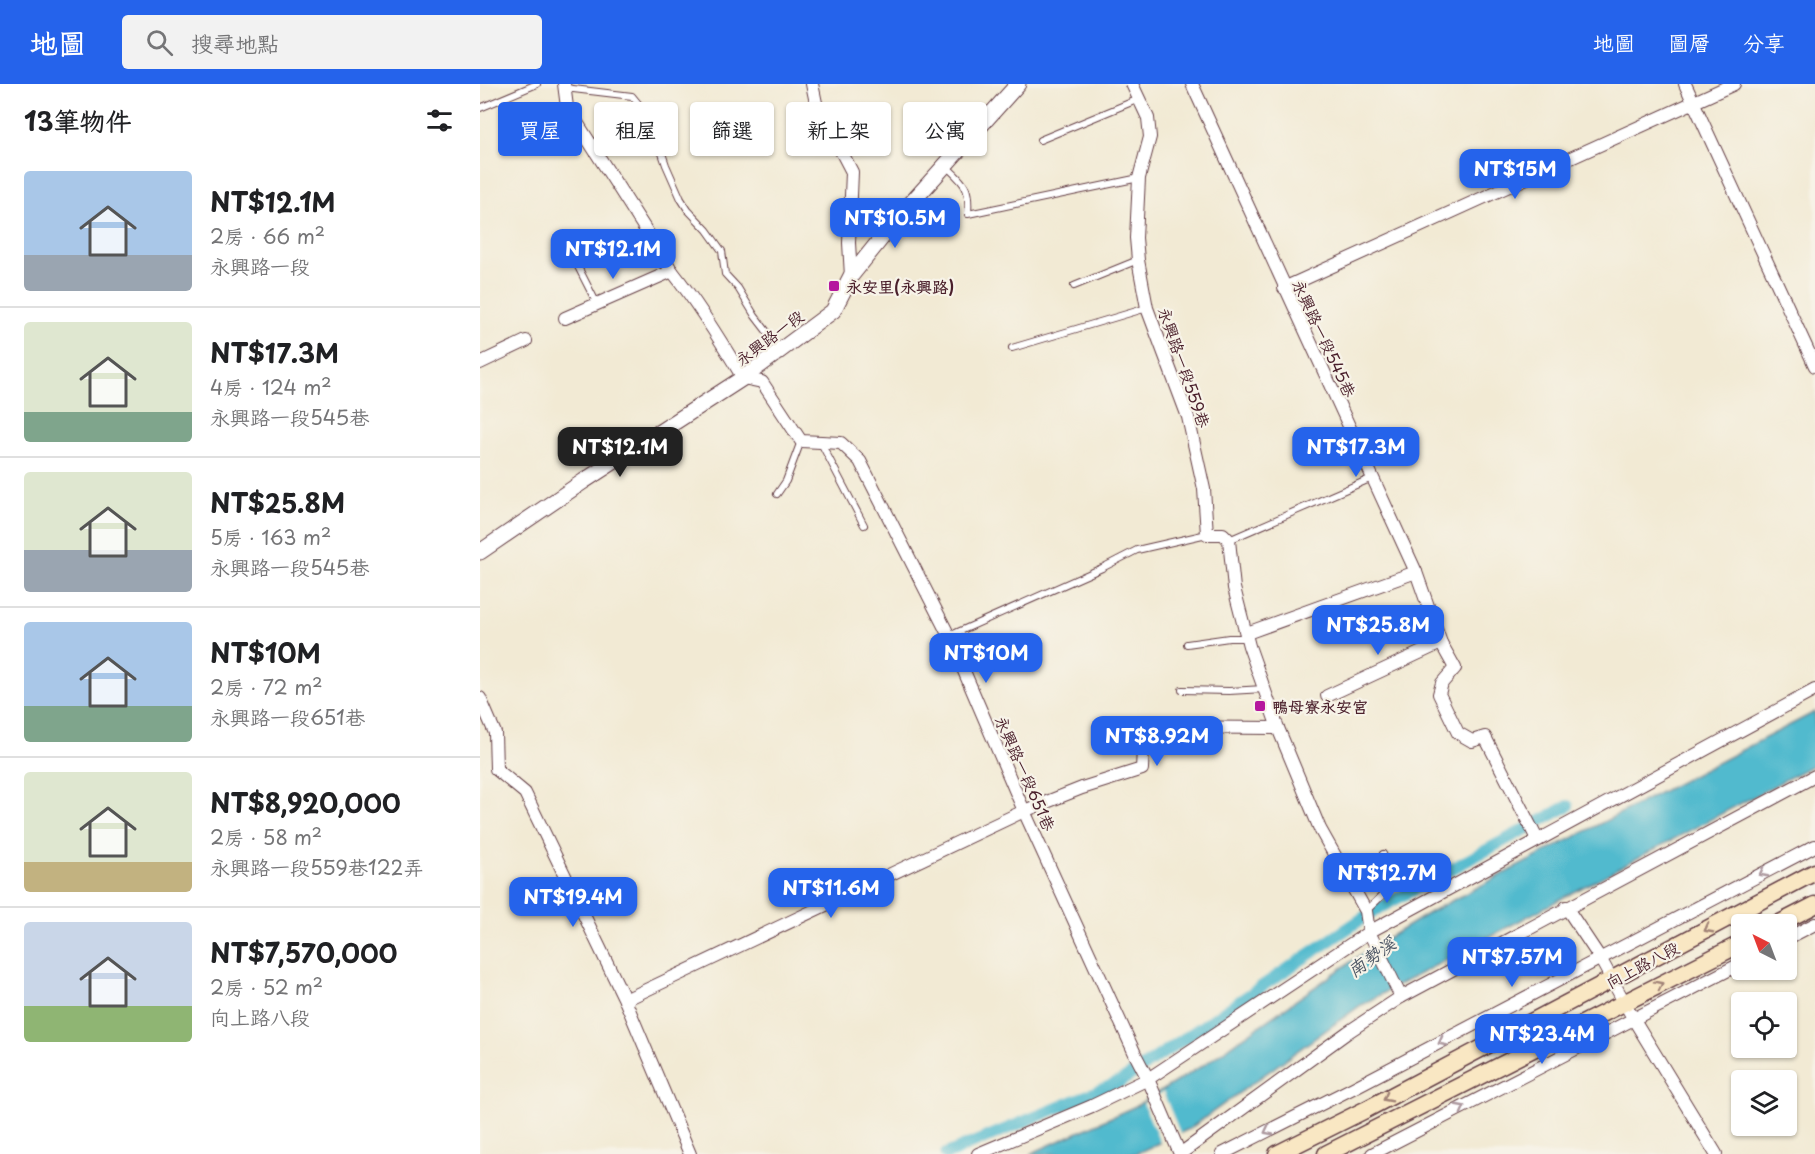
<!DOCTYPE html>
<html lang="zh-TW">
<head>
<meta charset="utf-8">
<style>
  body { margin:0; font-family:"Playpen Sans","LXGW WenKai TC",sans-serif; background:#f2f2f2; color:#202124; height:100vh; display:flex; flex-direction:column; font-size:22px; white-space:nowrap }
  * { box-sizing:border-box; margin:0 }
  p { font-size:20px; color:#757577 }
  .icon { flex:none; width:33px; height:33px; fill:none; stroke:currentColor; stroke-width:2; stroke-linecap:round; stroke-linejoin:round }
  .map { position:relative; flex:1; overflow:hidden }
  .details { display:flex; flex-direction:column; background:#fff; width:480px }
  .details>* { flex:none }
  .guide { position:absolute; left:18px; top:18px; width:570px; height:54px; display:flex; gap:12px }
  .needle { width:39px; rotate:318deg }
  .controls { position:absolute; left:1251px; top:830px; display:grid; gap:12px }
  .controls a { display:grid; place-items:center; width:66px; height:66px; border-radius:6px; background:#fff; box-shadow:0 2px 4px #0004; font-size:30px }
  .price { position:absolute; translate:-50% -51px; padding:0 14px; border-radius:12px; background:#2563eb; color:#fff; font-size:20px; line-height:39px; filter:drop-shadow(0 2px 3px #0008) }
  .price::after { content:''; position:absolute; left:50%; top:36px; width:18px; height:14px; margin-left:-9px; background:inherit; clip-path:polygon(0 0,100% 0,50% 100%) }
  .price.active { background:#222; color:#fff }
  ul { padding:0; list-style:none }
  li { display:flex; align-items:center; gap:18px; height:150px; padding:0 24px }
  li+li { border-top:2px solid #e0e0e0 }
  li span { display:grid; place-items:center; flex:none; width:168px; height:120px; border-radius:6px; color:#555 }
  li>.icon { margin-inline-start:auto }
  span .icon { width:72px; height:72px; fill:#fffc; stroke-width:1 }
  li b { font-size:26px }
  h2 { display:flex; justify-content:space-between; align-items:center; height:72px; padding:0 24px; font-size:26px }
  .pill { padding:0 21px; border-radius:6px; background:#fff; box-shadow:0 2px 4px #0004; font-size:21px; line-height:54px }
  .pill.active { background:#2563eb; color:#fff }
  header { display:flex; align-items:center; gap:36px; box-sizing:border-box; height:84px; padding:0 30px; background:#2563eb; color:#fff }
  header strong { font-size:28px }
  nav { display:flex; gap:33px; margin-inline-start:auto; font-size:21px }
  .search { width:420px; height:54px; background:#f2f2f2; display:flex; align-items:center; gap:15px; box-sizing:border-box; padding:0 21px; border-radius:6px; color:#757577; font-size:22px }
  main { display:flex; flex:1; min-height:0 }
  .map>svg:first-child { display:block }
  .water { fill:#51bace; stroke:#4e6c7c; stroke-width:1.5 }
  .pier { fill:#f2ead4 }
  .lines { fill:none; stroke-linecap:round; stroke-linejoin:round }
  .canal { stroke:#51bace; stroke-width:12 }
  .service-casing { stroke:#633d44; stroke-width:8 }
  .minor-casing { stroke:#633d44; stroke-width:14 }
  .tertiary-casing { stroke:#633d44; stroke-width:17 }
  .secondary-casing { stroke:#633d44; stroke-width:19 }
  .service { stroke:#fff; stroke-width:6 }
  .minor { stroke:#fff; stroke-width:12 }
  .tertiary { stroke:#fff; stroke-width:15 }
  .secondary { stroke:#f9e7c3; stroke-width:16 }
  .oneway { stroke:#ae9aa0 }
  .oneway2 { stroke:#a28377 }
  .poi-dot { fill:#b5179e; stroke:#f7f3e8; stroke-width:2 }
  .labels { text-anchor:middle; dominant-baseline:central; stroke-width:4.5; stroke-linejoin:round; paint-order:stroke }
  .poi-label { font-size:16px; font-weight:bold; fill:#4a1f2b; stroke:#f7f3e8; text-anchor:start }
  .street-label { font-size:16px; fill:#4a1f2b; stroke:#f7f3e8 }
  .water-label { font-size:18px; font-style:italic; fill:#4c5564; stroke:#f7f3e8 }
</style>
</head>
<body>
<header>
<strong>地圖</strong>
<div class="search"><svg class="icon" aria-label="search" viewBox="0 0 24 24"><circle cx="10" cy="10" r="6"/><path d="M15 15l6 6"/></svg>搜尋地點</div>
<nav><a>地圖</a><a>圖層</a><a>分享</a></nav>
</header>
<main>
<section class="details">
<h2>13筆物件<svg class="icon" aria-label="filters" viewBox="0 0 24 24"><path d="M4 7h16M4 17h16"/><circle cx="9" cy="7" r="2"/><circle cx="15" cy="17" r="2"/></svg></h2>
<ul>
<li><span style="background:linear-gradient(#a9c7e8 70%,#9aa5b1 0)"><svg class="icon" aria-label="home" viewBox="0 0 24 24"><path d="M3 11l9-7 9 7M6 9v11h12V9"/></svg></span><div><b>NT$12.1M</b><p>2房 · 66 m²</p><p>永興路一段</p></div></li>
<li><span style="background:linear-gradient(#dfe7d0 75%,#7fa58c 0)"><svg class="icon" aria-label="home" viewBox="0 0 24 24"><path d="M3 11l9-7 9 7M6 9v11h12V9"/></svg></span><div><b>NT$17.3M</b><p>4房 · 124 m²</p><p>永興路一段545巷</p></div></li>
<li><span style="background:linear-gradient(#dfe7d0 65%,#9aa5b1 0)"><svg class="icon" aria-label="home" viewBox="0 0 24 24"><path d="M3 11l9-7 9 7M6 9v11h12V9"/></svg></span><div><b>NT$25.8M</b><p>5房 · 163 m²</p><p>永興路一段545巷</p></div></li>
<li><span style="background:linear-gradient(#a9c7e8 70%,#7fa58c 0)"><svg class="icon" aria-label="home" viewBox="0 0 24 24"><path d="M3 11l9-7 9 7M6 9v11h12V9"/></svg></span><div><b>NT$10M</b><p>2房 · 72 m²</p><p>永興路一段651巷</p></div></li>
<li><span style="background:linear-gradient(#dfe7d0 75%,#c2b280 0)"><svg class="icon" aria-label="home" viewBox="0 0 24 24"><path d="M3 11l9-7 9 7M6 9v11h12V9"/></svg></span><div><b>NT$8,920,000</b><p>2房 · 58 m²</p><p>永興路一段559巷122弄</p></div></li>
<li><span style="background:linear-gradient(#c9d6e8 70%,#8fb573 0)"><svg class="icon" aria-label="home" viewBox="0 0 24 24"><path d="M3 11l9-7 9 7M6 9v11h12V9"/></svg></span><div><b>NT$7,570,000</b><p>2房 · 52 m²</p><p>向上路八段</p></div></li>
</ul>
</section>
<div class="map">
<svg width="1335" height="1070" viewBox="0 0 1335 1070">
  <rect width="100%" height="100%" fill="#f7f3e8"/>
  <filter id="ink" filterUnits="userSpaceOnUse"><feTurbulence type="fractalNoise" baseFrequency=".0167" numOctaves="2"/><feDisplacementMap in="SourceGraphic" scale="12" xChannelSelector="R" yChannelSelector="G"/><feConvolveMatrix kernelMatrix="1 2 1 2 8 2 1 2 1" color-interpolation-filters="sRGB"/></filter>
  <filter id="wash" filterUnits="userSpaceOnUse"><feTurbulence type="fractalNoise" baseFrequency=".008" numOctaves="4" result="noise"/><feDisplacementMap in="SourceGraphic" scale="24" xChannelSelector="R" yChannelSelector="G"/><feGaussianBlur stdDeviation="1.35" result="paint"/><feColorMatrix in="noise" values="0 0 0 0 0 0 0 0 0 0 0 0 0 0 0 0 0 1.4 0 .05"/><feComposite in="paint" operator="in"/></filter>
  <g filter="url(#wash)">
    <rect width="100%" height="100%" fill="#f2ead4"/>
    <path class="water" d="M 1335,628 L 1335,680 L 881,921 L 709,1045 L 655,1070 L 550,1070 L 658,1021 L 725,980 L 885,868 L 952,827 Z"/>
    <path class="pier" d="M 683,1008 L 701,1051 L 681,1061 L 663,1019 Z"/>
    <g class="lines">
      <path class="canal" d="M 466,1070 L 640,998 L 892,828 L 1088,722"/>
    </g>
  </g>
  <g filter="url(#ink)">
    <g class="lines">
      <g class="service-casing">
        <g id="service">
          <path d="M 85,4 L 152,12 L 170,34 L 186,81 L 201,115 L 208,126 L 227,146 L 242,167 L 245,190 L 258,204 L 275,232 L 301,266"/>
          <path d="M 0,24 L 57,0"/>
          <path d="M 560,56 L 659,15"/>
          <path d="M 465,81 C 485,100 490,102 488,130 L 659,94"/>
          <path d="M 92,171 L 117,220"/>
          <path d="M 594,202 L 658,176"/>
          <path d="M 532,264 L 667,224"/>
          <path d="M 341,359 L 384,441"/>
          <path d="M 297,410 L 306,397 L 321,357"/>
          <path d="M 749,456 L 892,394"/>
          <path d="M 469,552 L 622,484 L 657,466 L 727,450"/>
          <path d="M 707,560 L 749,554 L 766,554"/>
          <path d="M 702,606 L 749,607 L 784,605"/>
          <path d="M 886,827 L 910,804 L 910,787 L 903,770"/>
        </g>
      </g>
      <g class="minor-casing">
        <g id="minor">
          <path d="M 84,0 L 87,23 L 192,187 C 219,221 241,257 263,294 L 282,298 L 321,357 L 361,359 L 380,377 L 469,552 L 544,727 L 656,972 L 668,995 L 700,1070"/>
          <path d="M 332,0 L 336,19 L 372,88 L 369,159 L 371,192"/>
          <path d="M 652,0 L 668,34 L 670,53 L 659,94 L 656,154 L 658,176 L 667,224 L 708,333 L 724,405 L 727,450 L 743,450 L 749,456 L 754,504 L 769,562 L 798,644 L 840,745 L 886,827 L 889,848 L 921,913"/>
          <path d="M 712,0 L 936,488 L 961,559 L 975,584 L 962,599 L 959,610 L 978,649 L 992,657 L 1005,653 L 1057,755"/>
          <path d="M 1205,0 L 1335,282"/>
          <path d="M 804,204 L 1254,0"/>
          <path d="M 85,234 L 192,187"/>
          <path d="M 0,279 L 46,257"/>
          <path d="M 767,549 L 936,488"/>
          <path d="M 847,612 L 961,559"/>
          <path d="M 0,614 L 15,649 L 16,685 L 45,709 L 145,916 L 210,1070"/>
          <path d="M 1086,823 L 1120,874 L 1153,934 L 1236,1070"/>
          <path d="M 1306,855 L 1335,840"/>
          <path d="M 145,916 L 544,727 L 602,704 L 662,685 L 664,643 L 798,644"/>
          <path d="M 498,1070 L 612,1022 L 668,995 L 889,848 L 1335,606"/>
          <path d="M 700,1070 L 868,948 L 921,913 L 1335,692"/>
          <path d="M 742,1070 L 873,1004 L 1335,762"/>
          <path d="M 892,1070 L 1262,879"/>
        </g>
      </g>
      <g class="tertiary-casing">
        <path id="tertiary" d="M 0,468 L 104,397 L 263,294 L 353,227 L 371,192 L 416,136 L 538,0"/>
      </g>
      <g class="secondary-casing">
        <g id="secondary">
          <path d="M 1298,840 L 1335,821"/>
          <path d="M 797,1070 L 885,1026 L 1335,788"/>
          <path d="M 846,1070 L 1262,859"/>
        </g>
      </g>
      <use href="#service" class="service"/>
      <use href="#minor" class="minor"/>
      <use href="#tertiary" class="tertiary"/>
      <use href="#secondary" class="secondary"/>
    </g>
    <defs><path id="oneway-chevron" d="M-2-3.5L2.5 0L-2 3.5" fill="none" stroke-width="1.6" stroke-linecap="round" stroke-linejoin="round" transform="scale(1.5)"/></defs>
    <g class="oneway">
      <use href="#oneway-chevron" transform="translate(1283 789) rotate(152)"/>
      <use href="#oneway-chevron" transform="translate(962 958) rotate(152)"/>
      <use href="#oneway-chevron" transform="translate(981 1024) rotate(-28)"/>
      <use href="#oneway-chevron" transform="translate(788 1047) rotate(153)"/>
    </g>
    <g class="oneway2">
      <use href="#oneway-chevron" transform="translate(1228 845) rotate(152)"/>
      <use href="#oneway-chevron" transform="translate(1179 901) rotate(-27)"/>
      <use href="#oneway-chevron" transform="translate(907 1014) rotate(152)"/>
    </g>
  </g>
  <g class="poi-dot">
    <rect x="348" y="196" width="12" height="12" rx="3"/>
    <rect x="774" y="616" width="12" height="12" rx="3"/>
  </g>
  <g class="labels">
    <g class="poi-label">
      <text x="366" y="202">永安里(永興路)</text>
      <text x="792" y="622">鴨母寮永安宮</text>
    </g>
    <g class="street-label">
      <text transform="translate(289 253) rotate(-37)">永興路一段</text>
      <text transform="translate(845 254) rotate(65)">永興路一段545巷</text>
      <text transform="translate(705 283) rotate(71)">永興路一段559巷</text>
      <text transform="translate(546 689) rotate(66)">永興路一段651巷</text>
      <text transform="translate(1162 880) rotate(-28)">向上路八段</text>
    </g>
    <g class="water-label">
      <text transform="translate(891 872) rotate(-36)">南勢溪</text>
    </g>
  </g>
</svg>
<div class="controls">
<a><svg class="needle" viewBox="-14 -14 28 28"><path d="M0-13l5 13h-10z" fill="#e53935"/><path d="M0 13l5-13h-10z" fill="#757577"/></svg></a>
<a><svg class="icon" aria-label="locate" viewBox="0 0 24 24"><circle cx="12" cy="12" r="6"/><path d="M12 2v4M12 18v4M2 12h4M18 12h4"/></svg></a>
<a><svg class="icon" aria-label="layers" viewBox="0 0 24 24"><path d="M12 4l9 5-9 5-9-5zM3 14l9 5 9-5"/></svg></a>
</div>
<b class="price" style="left:1035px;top:116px">NT$15M</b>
<b class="price" style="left:415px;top:165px">NT$10.5M</b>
<b class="price" style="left:133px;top:196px">NT$12.1M</b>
<b class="price active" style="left:140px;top:394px">NT$12.1M</b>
<b class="price" style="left:876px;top:394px">NT$17.3M</b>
<b class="price" style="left:898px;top:572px">NT$25.8M</b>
<b class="price" style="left:506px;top:600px">NT$10M</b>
<b class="price" style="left:677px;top:683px">NT$8.92M</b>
<b class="price" style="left:907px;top:820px">NT$12.7M</b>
<b class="price" style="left:351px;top:835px">NT$11.6M</b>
<b class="price" style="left:93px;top:844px">NT$19.4M</b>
<b class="price" style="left:1032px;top:904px">NT$7.57M</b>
<b class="price" style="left:1062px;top:981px">NT$23.4M</b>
<div class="guide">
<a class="pill active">買屋</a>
<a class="pill">租屋</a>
<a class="pill">篩選</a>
<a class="pill">新上架</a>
<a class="pill">公寓</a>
</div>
</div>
</main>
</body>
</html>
